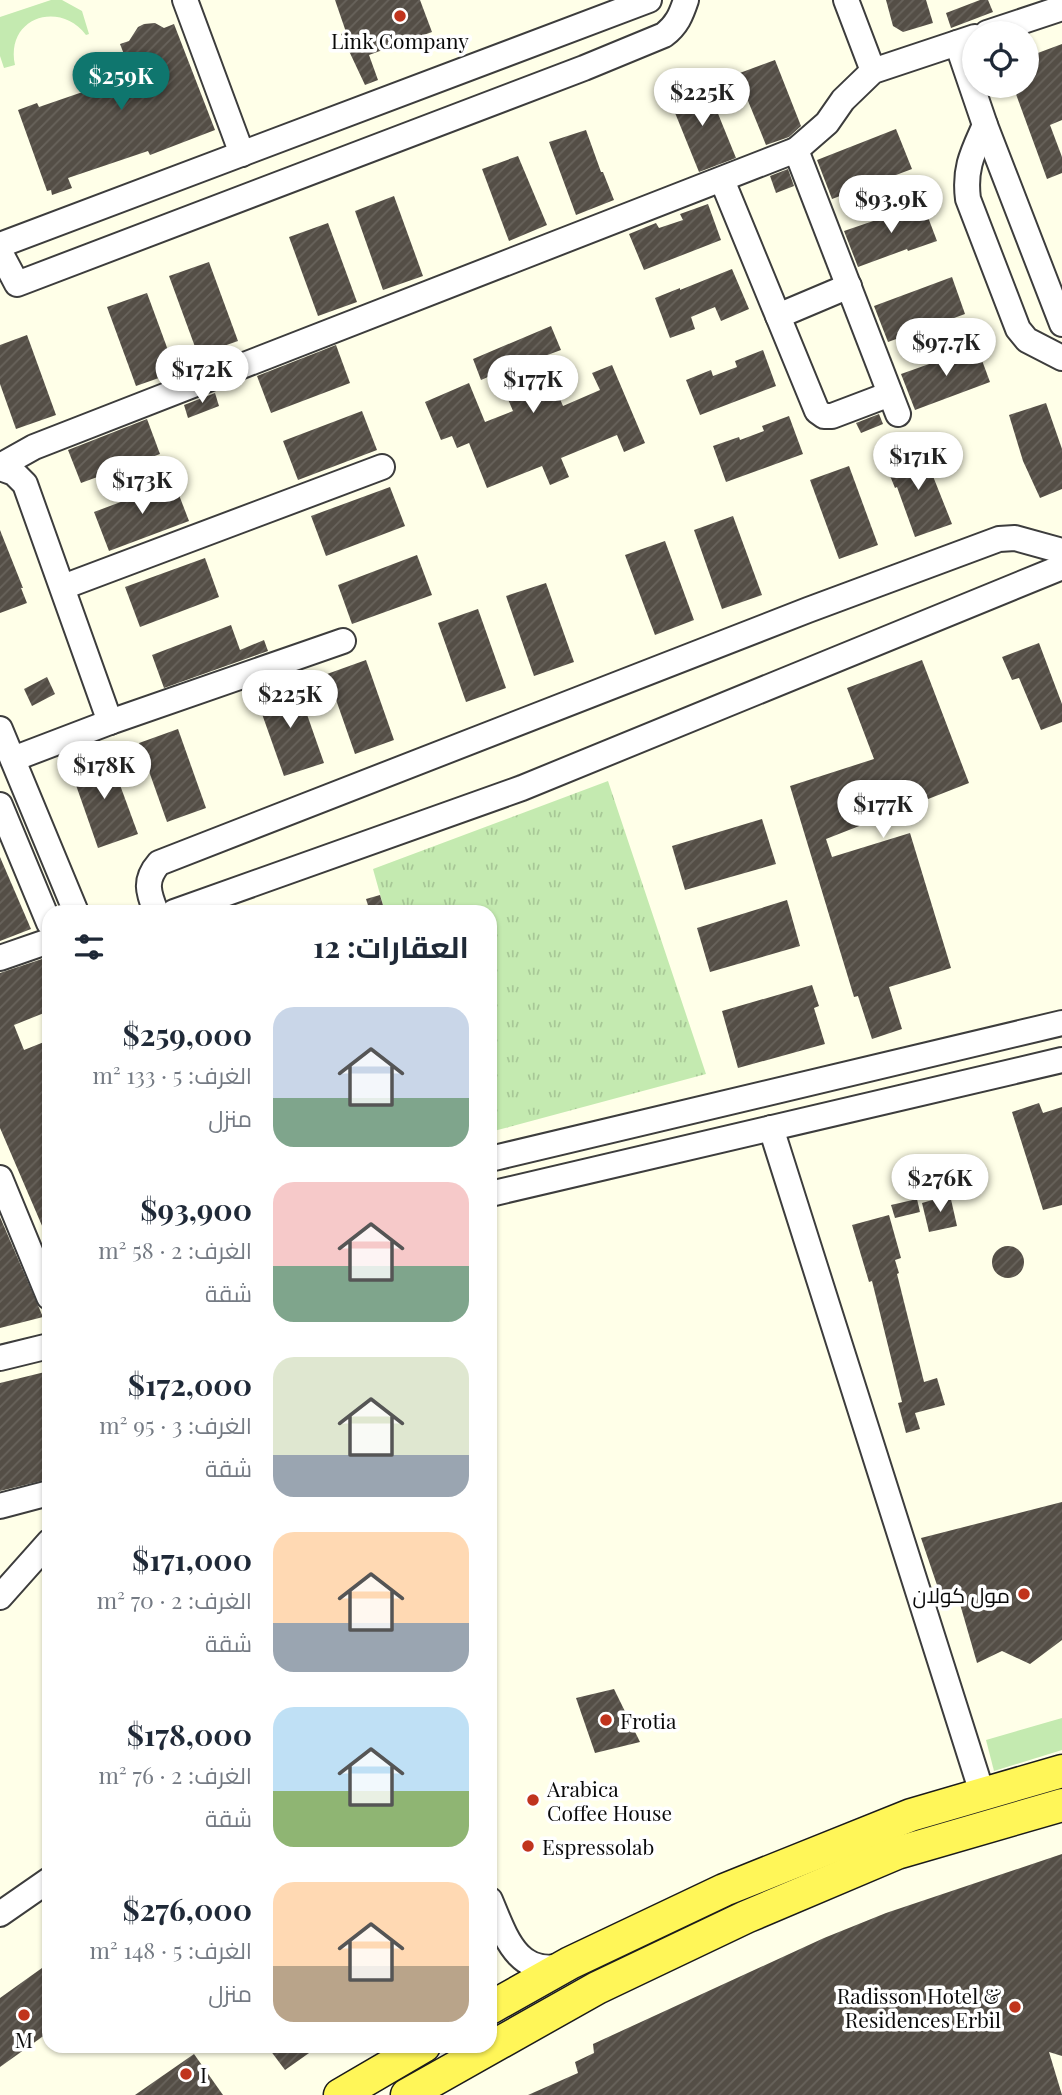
<!DOCTYPE html>
<html lang="ar">
<head>
<meta charset="utf-8">
<style>
  body { margin:0; font-family:"Playfair Display",Cairo,serif; background:#f2f2f3; color:#1f2937; direction:rtl; height:100vh; display:flex; flex-direction:column; font-size:26px; white-space:nowrap }
  * { box-sizing:border-box; margin:0 }
  p { font-size:23px; color:#747a83 }
  .icon { flex:none; width:38px; height:38px; fill:none; stroke:currentColor; stroke-width:2; stroke-linecap:round; stroke-linejoin:round }
  .map { position:relative; flex:1; overflow:hidden; direction:ltr }
  .drawer { position:absolute; left:42px; top:905px; width:455px; height:1148px; display:flex; flex-direction:column; background:#fff; border-radius:21px; box-shadow:0 2px 5px #0004; direction:rtl }
  .drawer>* { flex:none }
  .tools { position:absolute; left:962px; top:21px; display:grid; gap:14px }
  .tools a { display:grid; place-items:center; width:77px; height:77px; border-radius:50%; background:#fff; box-shadow:0 2px 5px #0004; font-size:35px }
  .price { position:absolute; translate:-50% -60px; padding:0 16px; border-radius:24px; background:#fff; color:#222; font-size:23px; line-height:46px; filter:drop-shadow(0 2px 4px #0008) }
  .price::after { content:''; position:absolute; left:50%; top:42px; width:21px; height:16px; margin-left:-10px; background:inherit; clip-path:polygon(0 0,100% 0,50% 100%) }
  .price.current { background:#0f766e; color:#fff }
  ul { padding:0; list-style:none }
  li { display:flex; align-items:center; gap:21px; height:175px; padding:0 28px }
  li span { display:grid; place-items:center; flex:none; width:196px; height:140px; border-radius:21px; color:#555 }
  li>.icon { margin-inline-start:auto }
  span .icon { width:84px; height:84px; fill:#fffc; stroke-width:1 }
  li b { font-size:30px }
  h2 { display:flex; justify-content:space-between; align-items:center; height:84px; padding:0 28px; font-size:30px }
  .map>svg:first-child { display:block }
  .grass { fill:#c4eab0 }
  .park { fill:url(#park-tufts) }
  .building { fill:url(#building-hatch) }
  .lines { fill:none; stroke-linecap:round; stroke-linejoin:round }
  .minor-casing { stroke:#3d3d3d; stroke-width:28 }
  .major-casing { stroke:#1b1b1b; stroke-width:35 }
  .minor { stroke:#fff; stroke-width:24 }
  .major { stroke:#fff658; stroke-width:32 }
  .poi-dot { fill:#c0341d; stroke:#fff; stroke-width:2.5 }
  .labels { text-anchor:middle; dominant-baseline:central; stroke-width:7; stroke-linejoin:round; paint-order:stroke }
  .poi-label { font-size:21px; fill:#0a0a0a; stroke:#fff; text-anchor:start }
</style>
</head>
<body>
<div class="map">
<svg width="1062" height="2095" viewBox="0 0 1062 2095">
  <defs>
    <pattern id="park-tufts" width="24" height="20" patternUnits="userSpaceOnUse" patternTransform="scale(1.75)"><rect width="24" height="20" fill="#c4eab0"/><path d="M3 7l-1-3M5 7V3M7 7l1-3M15 17l-1-3M17 17v-4M19 17l1-3" fill="none" stroke="#a7c796"/></pattern>
    <pattern id="building-hatch" width="6" height="6" patternUnits="userSpaceOnUse" patternTransform="scale(1.75)"><rect width="6" height="6" fill="#544e46"/><path d="M-1 1l2-2M0 6l6-6M5 7l2-2" fill="none" stroke="#68635c"/></pattern>
  </defs>
  <rect width="100%" height="100%" fill="#ffffe8"/>
  <g class="grass">
    <path d="M 51,0 L 62,0 L 82,11 L 89,34 L 86,35 C 60,0 5,17 15,65 L 4,68 L 0,56 L 0,17 Z"/>
    <path d="M 1062,1718 L 1062,1750 L 994,1771 L 986,1740 Z"/>
  </g>
  <path class="park" d="M 608,781 L 706,1074 L 490,1132 L 490,912 L 385,912 L 373,869 Z"/>
  <g class="building">
    <path d="M 335,0 L 420,0 L 432,32 L 369,55 L 378,80 L 365,85 L 341,34 L 346,32 Z"/>
    <path d="M 886,0 L 926,0 L 933,23 L 903,32 L 893,26 Z"/>
    <path d="M 980,0 L 988,0 L 993,12 L 951,28 L 946,13 Z"/>
    <path d="M 155,23 L 164,28 L 174,24 L 215,130 L 150,155 L 148,151 L 68,178 L 72,188 L 52,195 L 51,190 L 47,191 L 18,110 L 37,103 L 39,107 L 132,75 L 120,44 L 129,41 L 138,27 L 144,24 Z"/>
    <path d="M 1062,44 L 1062,120 L 1050,125 L 1062,157 L 1062,173 L 1047,179 L 1013,86 L 1027,86 L 1027,57 Z"/>
    <path d="M 775,60 L 801,126 L 789,137 L 766,145 L 737,74 Z"/>
    <path d="M 706,84 L 736,158 L 699,172 L 669,98 Z"/>
    <path d="M 896,129 L 912,169 L 832,199 L 817,160 Z"/>
    <path d="M 586,130 L 601,172 L 603,172 L 614,200 L 576,215 L 549,142 Z"/>
    <path d="M 518,156 L 547,225 L 509,241 L 482,169 Z"/>
    <path d="M 788,169 L 794,186 L 776,193 L 770,176 Z"/>
    <path d="M 394,196 L 423,276 L 383,290 L 355,211 Z"/>
    <path d="M 708,204 L 721,240 L 644,270 L 629,234 L 656,223 L 659,228 L 683,220 L 680,214 Z"/>
    <path d="M 923,204 L 937,241 L 908,251 L 907,249 L 858,267 L 844,231 Z"/>
    <path d="M 328,223 L 357,302 L 318,316 L 289,237 Z"/>
    <path d="M 209,262 L 238,341 L 198,355 L 169,276 Z"/>
    <path d="M 732,269 L 749,309 L 721,321 L 715,307 L 691,317 L 695,329 L 670,338 L 655,298 L 680,288 L 680,290 Z"/>
    <path d="M 952,277 L 965,314 L 888,342 L 874,306 Z"/>
    <path d="M 147,293 L 176,372 L 136,386 L 107,307 Z"/>
    <path d="M 551,326 L 561,350 L 542,357 L 563,406 L 600,390 L 592,373 L 612,365 L 645,443 L 624,452 L 617,435 L 561,458 L 569,477 L 550,485 L 542,466 L 487,488 L 469,443 L 457,448 L 452,436 L 441,440 L 425,402 L 469,383 L 485,422 L 513,411 L 497,373 L 481,380 L 473,359 Z"/>
    <path d="M 27,335 L 56,415 L 16,429 L 0,384 L 0,345 Z"/>
    <path d="M 336,345 L 350,383 L 271,413 L 257,376 Z"/>
    <path d="M 977,347 L 990,382 L 915,410 L 901,374 Z"/>
    <path d="M 763,350 L 776,386 L 700,415 L 686,380 L 711,370 L 713,376 L 737,367 L 735,361 Z"/>
    <path d="M 215,393 L 219,406 L 188,418 L 184,405 Z"/>
    <path d="M 1046,403 L 1062,449 L 1062,489 L 1040,498 L 1023,461 L 1009,415 Z"/>
    <path d="M 362,411 L 377,450 L 298,480 L 283,441 Z"/>
    <path d="M 879,414 L 883,424 L 861,433 L 856,423 Z"/>
    <path d="M 789,416 L 803,454 L 726,482 L 713,446 L 739,437 L 740,440 L 764,431 L 762,426 Z"/>
    <path d="M 147,419 L 160,454 L 81,483 L 68,450 Z"/>
    <path d="M 921,446 L 952,524 L 915,537 L 897,487 L 895,488 L 884,461 Z"/>
    <path d="M 849,466 L 878,545 L 839,559 L 810,480 Z"/>
    <path d="M 174,482 L 189,521 L 109,551 L 94,512 Z"/>
    <path d="M 390,487 L 405,526 L 326,556 L 311,516 Z"/>
    <path d="M 733,516 L 762,595 L 722,609 L 694,530 Z"/>
    <path d="M 0,530 L 23,588 L 21,588 L 27,603 L 0,613 Z"/>
    <path d="M 665,541 L 694,620 L 655,635 L 625,555 Z"/>
    <path d="M 417,555 L 432,595 L 352,624 L 338,585 Z"/>
    <path d="M 205,558 L 219,597 L 140,627 L 125,587 Z"/>
    <path d="M 546,583 L 574,662 L 534,676 L 506,596 Z"/>
    <path d="M 478,609 L 506,688 L 466,702 L 438,623 Z"/>
    <path d="M 231,625 L 240,650 L 264,640 L 268,651 L 164,688 L 152,655 Z"/>
    <path d="M 1039,643 L 1062,704 L 1062,722 L 1041,730 L 1019,678 L 1012,680 L 1002,657 Z"/>
    <path d="M 366,660 L 394,740 L 355,754 L 327,674 Z"/>
    <path d="M 922,660 L 969,783 L 826,839 L 832,857 L 910,833 L 951,968 L 889,987 L 902,1029 L 872,1039 L 858,996 L 854,997 L 790,786 L 874,759 L 847,688 Z"/>
    <path d="M 47,677 L 55,694 L 32,706 L 24,689 Z"/>
    <path d="M 296,683 L 324,763 L 284,776 L 256,697 Z"/>
    <path d="M 178,729 L 206,808 L 167,822 L 139,743 Z"/>
    <path d="M 109,755 L 138,834 L 98,848 L 70,768 Z"/>
    <path d="M 762,819 L 776,864 L 685,890 L 672,846 Z"/>
    <path d="M 0,857 L 31,929 L 0,941 Z"/>
    <path d="M 380,895 L 385,912 L 370,912 L 366,899 Z"/>
    <path d="M 787,900 L 800,946 L 710,972 L 697,928 Z"/>
    <path d="M 42,959 L 49,977 L 49,1011 L 14,1025 L 24,1050 L 49,1040 L 49,1242 L 0,1128 L 0,973 Z"/>
    <path d="M 812,985 L 819,1006 L 814,1008 L 825,1044 L 738,1068 L 722,1011 Z"/>
    <path d="M 1039,1103 L 1043,1113 L 1062,1107 L 1062,1205 L 1043,1210 L 1012,1112 Z"/>
    <path d="M 950,1195 L 957,1226 L 929,1232 L 922,1203 Z"/>
    <path d="M 917,1199 L 920,1212 L 895,1218 L 891,1205 Z"/>
    <path d="M 889,1215 L 901,1258 L 895,1260 L 899,1273 L 897,1274 L 924,1382 L 937,1378 L 945,1405 L 915,1413 L 920,1429 L 906,1433 L 898,1403 L 902,1402 L 872,1281 L 869,1282 L 852,1225 Z"/>
    <path d="M 0,1217 L 43,1317 L 0,1328 Z"/>
    <circle cx="1008" cy="1262" r="16"/>
    <path d="M 49,1371 L 49,1479 L 0,1491 L 0,1383 Z"/>
    <path d="M 1062,1502 L 1062,1640 L 1030,1664 L 1002,1651 L 977,1663 L 960,1604 L 938,1588 L 921,1538 Z"/>
    <path d="M 614,1689 L 640,1742 L 595,1753 L 576,1698 Z"/>
    <path d="M 1062,1854 L 1062,2056 L 1049,2052 L 1062,2095 L 528,2095 L 578,2073 L 575,2062 L 594,2053 L 593,2044 L 824,1938 L 886,1913 Z"/>
    <path d="M 49,1963 L 49,2032 L 0,2067 L 0,1998 Z"/>
    <path d="M 267,2046 L 319,2046 L 285,2070 Z"/>
    <path d="M 194,2054 L 223,2095 L 135,2095 Z"/>
  </g>
  <g class="lines">
    <g class="minor-casing">
      <g id="minor">
        <path d="M 185,0 L 242,154"/>
        <path d="M 846,0 L 873,71"/>
        <path d="M 987,33 L 1062,8"/>
        <path d="M 957,43 L 985,125 L 1062,324"/>
        <path d="M 985,125 C 973,152 964,168 968,199 L 1018,329 L 1027,340 L 1062,358"/>
        <path d="M 796,150 L 898,414"/>
        <path d="M 722,180 L 817,411 L 824,416 L 832,416 L 890,394"/>
        <path d="M 0,245 L 649,0"/>
        <path d="M 0,252 L 17,284 L 584,68 L 664,35 C 677,25 681,15 686,0"/>
        <path d="M 778,316 L 849,286"/>
        <path d="M 0,466 L 34,447 L 796,150 L 827,123 L 843,100 L 873,71 L 975,37"/>
        <path d="M 0,468 L 14,473 L 25,484 L 110,722"/>
        <path d="M 63,587 L 382,467"/>
        <path d="M 0,729 L 76,912"/>
        <path d="M 13,759 L 110,722 L 343,641"/>
        <path d="M 0,805 L 49,923"/>
        <path d="M 156,912 C 148,892 144,880 159,863 L 808,610 L 999,539 L 1015,538 L 1062,551"/>
        <path d="M 174,912 L 522,788 L 1062,567"/>
        <path d="M 0,958 L 49,941"/>
        <path d="M 771,1128 L 983,1796"/>
        <path d="M 490,1159 L 1062,1023"/>
        <path d="M 0,1178 L 49,1297"/>
        <path d="M 490,1194 L 1062,1060"/>
        <path d="M 0,1358 L 49,1346"/>
        <path d="M 0,1506 L 49,1493"/>
        <path d="M 0,1597 L 49,1542"/>
        <path d="M 490,1900 C 505,1935 517,1979 566,1965"/>
        <path d="M 0,1914 L 49,1880"/>
      </g>
    </g>
    <g class="major-casing">
      <g id="major">
        <path d="M 490,2008 L 570,1963 L 724,1890 L 911,1815 L 1062,1771"/>
        <path d="M 340,2095 L 424,2046"/>
        <path d="M 407,2095 L 597,1988 L 746,1917 L 897,1853 L 1062,1805"/>
      </g>
    </g>
    <use href="#minor" class="minor"/>
    <use href="#major" class="major"/>
  </g>
  <g class="poi-dot">
    <circle cx="400" cy="16" r="7"/>
    <circle cx="1024" cy="1594" r="7"/>
    <circle cx="606" cy="1720" r="7"/>
    <circle cx="533" cy="1800" r="7"/>
    <circle cx="528" cy="1846" r="7"/>
    <circle cx="1015" cy="2007" r="7"/>
    <circle cx="24" cy="2015" r="7"/>
    <circle cx="186" cy="2074" r="7"/>
  </g>
  <g class="labels">
    <g class="poi-label">
      <text x="400" y="40" text-anchor="middle">Link Company</text>
      <text x="1010" y="1594" text-anchor="end">مول كولان</text>
      <text x="620" y="1720">Frotia</text>
      <text x="547" y="1788">Arabica<tspan x="547" dy="24">Coffee House</tspan></text>
      <text x="542" y="1846">Espressolab</text>
      <text x="1001" y="1995" text-anchor="end">Radisson Hotel &amp;<tspan x="1001" dy="24">Residences Erbil</tspan></text>
      <text x="24" y="2039" text-anchor="middle">M</text>
      <text x="200" y="2074">I</text>
    </g>
  </g>
</svg>
<div class="tools">
<a><svg class="icon" aria-label="locate" viewBox="0 0 24 24"><circle cx="12" cy="12" r="6"/><path d="M12 2v4M12 18v4M2 12h4M18 12h4"/></svg></a>
</div>
<b class="price current" style="left:121px;top:112px">$259K</b>
<b class="price" style="left:702px;top:128px">$225K</b>
<b class="price" style="left:891px;top:235px">$93.9K</b>
<b class="price" style="left:946px;top:378px">$97.7K</b>
<b class="price" style="left:202px;top:405px">$172K</b>
<b class="price" style="left:533px;top:415px">$177K</b>
<b class="price" style="left:918px;top:492px">$171K</b>
<b class="price" style="left:142px;top:516px">$173K</b>
<b class="price" style="left:290px;top:730px">$225K</b>
<b class="price" style="left:104px;top:801px">$178K</b>
<b class="price" style="left:883px;top:840px">$177K</b>
<b class="price" style="left:940px;top:1214px">$276K</b>
<section class="drawer">
<h2>العقارات: 12<svg class="icon" aria-label="filters" viewBox="0 0 24 24"><path d="M4 7h16M4 17h16"/><circle cx="9" cy="7" r="2"/><circle cx="15" cy="17" r="2"/></svg></h2>
<ul>
<li><span style="background:linear-gradient(#c9d6e8 65%,#7fa58c 0)"><svg class="icon" aria-label="home" viewBox="0 0 24 24"><path d="M3 11l9-7 9 7M6 9v11h12V9"/></svg></span><div><b>$259,000</b><p>الغرف: 5 · 133 m²</p><p>منزل</p></div></li>
<li><span style="background:linear-gradient(#f6c9c9 60%,#7fa58c 0)"><svg class="icon" aria-label="home" viewBox="0 0 24 24"><path d="M3 11l9-7 9 7M6 9v11h12V9"/></svg></span><div><b>$93,900</b><p>الغرف: 2 · 58 m²</p><p>شقة</p></div></li>
<li><span style="background:linear-gradient(#dfe7d0 70%,#9aa5b1 0)"><svg class="icon" aria-label="home" viewBox="0 0 24 24"><path d="M3 11l9-7 9 7M6 9v11h12V9"/></svg></span><div><b>$172,000</b><p>الغرف: 3 · 95 m²</p><p>شقة</p></div></li>
<li><span style="background:linear-gradient(#ffd9b3 65%,#9aa5b1 0)"><svg class="icon" aria-label="home" viewBox="0 0 24 24"><path d="M3 11l9-7 9 7M6 9v11h12V9"/></svg></span><div><b>$171,000</b><p>الغرف: 2 · 70 m²</p><p>شقة</p></div></li>
<li><span style="background:linear-gradient(#bfe0f5 60%,#8fb573 0)"><svg class="icon" aria-label="home" viewBox="0 0 24 24"><path d="M3 11l9-7 9 7M6 9v11h12V9"/></svg></span><div><b>$178,000</b><p>الغرف: 2 · 76 m²</p><p>شقة</p></div></li>
<li><span style="background:linear-gradient(#ffd9b3 60%,#b9a48a 0)"><svg class="icon" aria-label="home" viewBox="0 0 24 24"><path d="M3 11l9-7 9 7M6 9v11h12V9"/></svg></span><div><b>$276,000</b><p>الغرف: 5 · 148 m²</p><p>منزل</p></div></li>
</ul>
</section>
</div>
</body>
</html>
